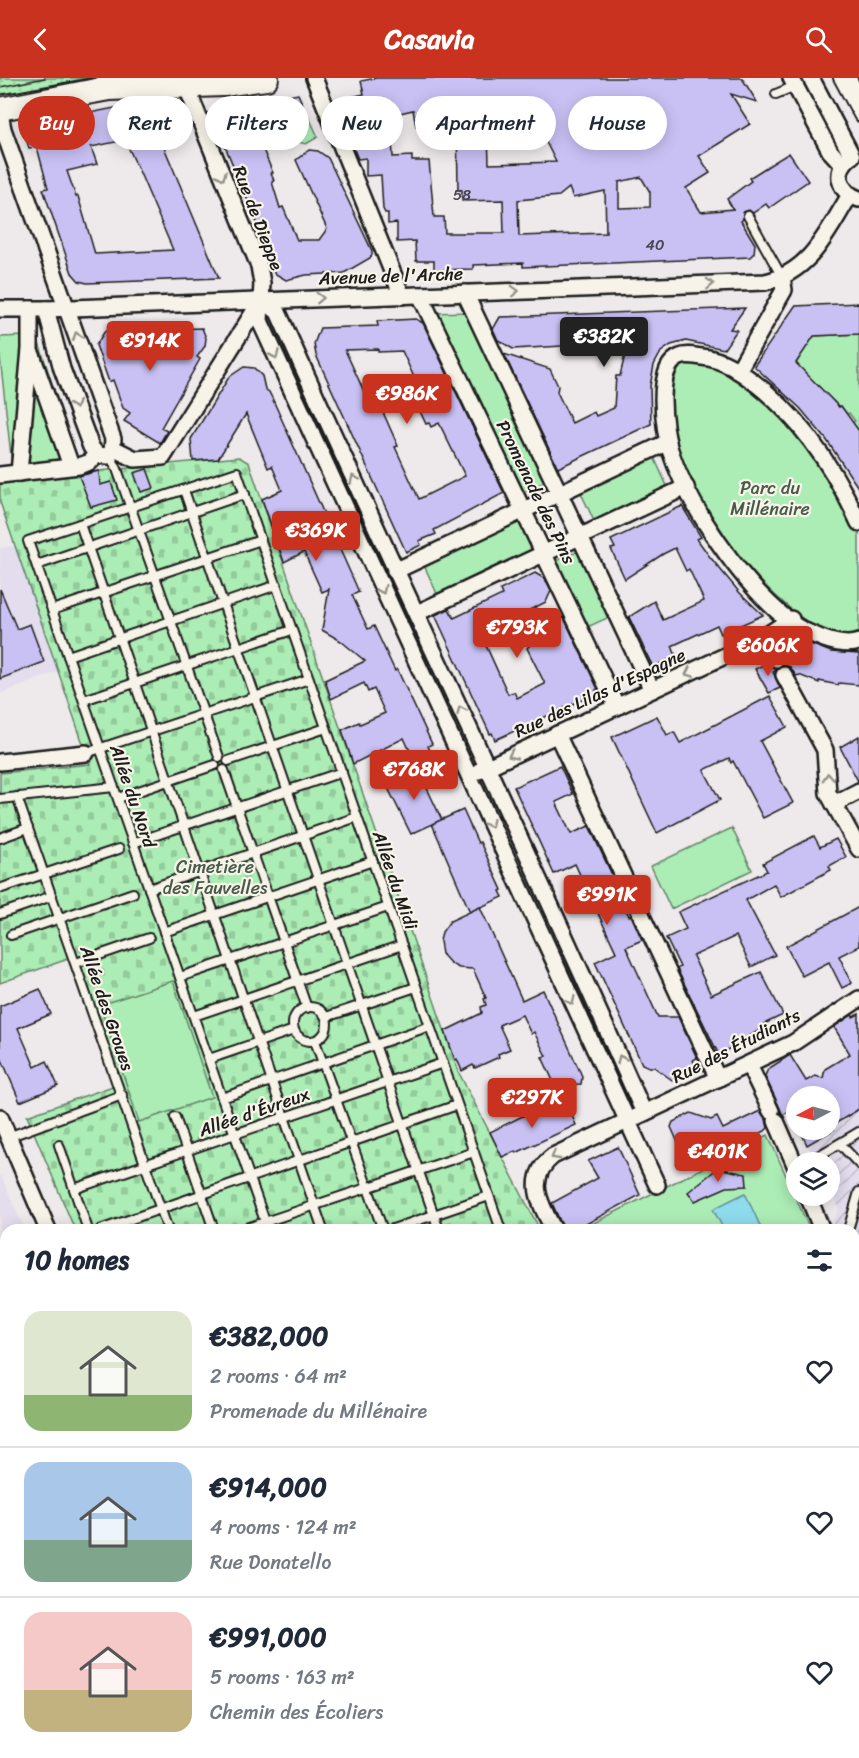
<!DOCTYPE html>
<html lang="en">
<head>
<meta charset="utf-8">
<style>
  body { margin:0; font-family:Sriracha,sans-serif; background:#f6f6f7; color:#1f2937; height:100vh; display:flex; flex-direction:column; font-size:22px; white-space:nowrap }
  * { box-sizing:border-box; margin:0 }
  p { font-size:20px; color:#747a83 }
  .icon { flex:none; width:33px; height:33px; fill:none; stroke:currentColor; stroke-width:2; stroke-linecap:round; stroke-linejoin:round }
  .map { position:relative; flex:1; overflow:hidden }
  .panel { position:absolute; left:0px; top:1146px; width:860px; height:534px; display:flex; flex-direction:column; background:#fff; border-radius:18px 18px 0 0; box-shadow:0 3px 15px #0003 }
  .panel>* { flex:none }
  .top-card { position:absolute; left:18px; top:18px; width:824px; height:54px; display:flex; gap:12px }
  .needle { width:39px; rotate:264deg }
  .tools { position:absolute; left:786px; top:1008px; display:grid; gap:12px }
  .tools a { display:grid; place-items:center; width:54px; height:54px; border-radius:50%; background:#fff; box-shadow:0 3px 15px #0003; font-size:30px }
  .price { position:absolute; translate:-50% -51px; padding:0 14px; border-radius:6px; background:#c8321e; color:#fff; font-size:20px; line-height:39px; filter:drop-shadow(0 2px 3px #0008) }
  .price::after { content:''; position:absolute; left:50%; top:36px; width:18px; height:14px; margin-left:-9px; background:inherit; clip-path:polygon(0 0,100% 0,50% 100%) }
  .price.selected { background:#222; color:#fff }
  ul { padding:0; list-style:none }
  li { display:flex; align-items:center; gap:18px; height:150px; padding:0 24px }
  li+li { border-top:2px solid #e0e1e3 }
  li span { display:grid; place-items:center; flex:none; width:168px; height:120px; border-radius:18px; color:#555 }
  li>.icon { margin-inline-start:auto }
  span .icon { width:72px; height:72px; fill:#fffc; stroke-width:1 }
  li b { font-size:26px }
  h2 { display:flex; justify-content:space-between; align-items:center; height:72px; padding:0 24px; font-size:26px }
  .chip { padding:0 21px; border-radius:27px; background:#fff; box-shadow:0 3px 15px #0003; font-size:21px; line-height:54px }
  .chip.selected { background:#c8321e; color:#fff }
  header { display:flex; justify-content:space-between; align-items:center; height:78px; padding:0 24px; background:#c8321e; color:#fff; font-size:27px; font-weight:700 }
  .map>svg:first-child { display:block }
  .built { fill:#e3dded }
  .industrial { fill:url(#industrial-furrows) }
  .grass { fill:url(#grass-dots); stroke:#648468; stroke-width:1.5 }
  .cemetery { fill:url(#cemetery-stones); stroke:#648468; stroke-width:1.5 }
  .park { fill:#acedb5; stroke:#648468; stroke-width:1.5 }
  .water { fill:#8edbed; stroke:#608f99; stroke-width:1.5 }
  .building { fill:#c9c1f4; stroke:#1c1c1c; stroke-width:1.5; fill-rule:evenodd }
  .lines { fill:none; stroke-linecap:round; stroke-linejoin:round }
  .lane-casing { stroke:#1c1c1c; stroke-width:12 }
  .street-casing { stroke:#1c1c1c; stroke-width:20 }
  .primary-casing { stroke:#1c1c1c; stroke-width:28 }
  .lane { stroke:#f7f3e8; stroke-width:8 }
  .street { stroke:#f7f3e8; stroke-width:15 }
  .primary { stroke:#f7f3e8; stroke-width:24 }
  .tram { stroke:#1c1c1c; stroke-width:1.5 }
  .oneway { stroke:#94928c }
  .labels { text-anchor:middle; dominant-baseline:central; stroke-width:4.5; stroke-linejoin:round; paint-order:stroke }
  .number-label { font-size:15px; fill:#474552 }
  .street-label { font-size:18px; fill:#1c1c1c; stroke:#f7f3e8 }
  .park-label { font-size:18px; fill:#475b4a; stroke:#f7f3e8 }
</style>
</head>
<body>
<header><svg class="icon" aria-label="back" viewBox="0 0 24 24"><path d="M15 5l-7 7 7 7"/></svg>Casavia<svg class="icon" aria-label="search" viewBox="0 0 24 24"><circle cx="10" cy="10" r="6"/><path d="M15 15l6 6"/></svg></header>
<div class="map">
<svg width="859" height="1680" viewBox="0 0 859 1680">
  <defs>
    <pattern id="industrial-furrows" width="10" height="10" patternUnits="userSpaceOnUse" patternTransform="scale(1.5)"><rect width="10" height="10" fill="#e3dded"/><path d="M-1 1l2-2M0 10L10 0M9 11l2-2" fill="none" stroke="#c2bdcb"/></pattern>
    <pattern id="grass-dots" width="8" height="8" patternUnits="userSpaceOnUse" patternTransform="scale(1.5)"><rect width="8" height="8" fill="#acedb5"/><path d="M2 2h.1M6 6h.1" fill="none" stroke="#93cb9b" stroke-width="1.8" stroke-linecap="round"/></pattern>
    <pattern id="cemetery-stones" width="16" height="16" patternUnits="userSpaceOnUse" patternTransform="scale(1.5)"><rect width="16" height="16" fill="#acedb5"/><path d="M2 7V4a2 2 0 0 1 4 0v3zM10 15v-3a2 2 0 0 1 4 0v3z" fill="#93cb9b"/></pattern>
  </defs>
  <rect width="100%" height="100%" fill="#eee9ea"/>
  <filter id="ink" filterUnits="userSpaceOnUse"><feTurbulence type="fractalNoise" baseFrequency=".0167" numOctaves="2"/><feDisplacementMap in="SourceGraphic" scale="12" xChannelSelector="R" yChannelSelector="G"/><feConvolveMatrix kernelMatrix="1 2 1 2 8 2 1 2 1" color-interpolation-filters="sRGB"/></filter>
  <g filter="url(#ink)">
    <g class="built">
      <path d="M 15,468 L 58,593 L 0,616 L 0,470 Z"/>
      <path d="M 0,1096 L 25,1152 L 6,1152 L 6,1224 L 0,1226 Z"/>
    </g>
    <g class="industrial">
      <path d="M 859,989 L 859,1216 L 854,1202 L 854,1152 L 834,1152 L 832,1147 L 839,1130 L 830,1111 L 830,1084 L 817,1084 L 800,1052 L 830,1052 L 830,1018 L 812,1018 Z"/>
      <path d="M 859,1311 L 859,1417 L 854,1424 L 854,1319 Z"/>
      <path d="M 627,1674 L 698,1674 L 698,1680 L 631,1680 Z"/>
    </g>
    <g class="grass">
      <path d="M 0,0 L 128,0 L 0,24 Z"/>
      <path d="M 358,1674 L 606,1674 L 595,1680 L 347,1680 Z"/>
    </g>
    <g class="cemetery">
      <path d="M 239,379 L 249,385 L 459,995 L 540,1152 L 75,1152 L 27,1038 L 113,1008 L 68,881 L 0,905 L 0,695 L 90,686 L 0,424 L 0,403 Z"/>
      <path d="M 0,1485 L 6,1498 L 6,1674 L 16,1674 L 0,1680 Z"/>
    </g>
    <g class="park">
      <path d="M 297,33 L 308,37 L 318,59 L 306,66 L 291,62 L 284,45 L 288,36 Z"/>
      <path d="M 473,234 L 553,400 L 516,418 L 429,235 Z"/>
      <path d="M 859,256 L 859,353 L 852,345 L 855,343 L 849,335 L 847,336 L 841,328 L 839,329 L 796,286 L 811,258 Z"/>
      <path d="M 27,258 L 39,265 L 81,395 L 0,403 L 0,389 L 12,387 L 0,279 L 0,259 Z"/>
      <path d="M 685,284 L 712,287 L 739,299 L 790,345 L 816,377 L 852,437 L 859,457 L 859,557 C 828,572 775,518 755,497 L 752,499 C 735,475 716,452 701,427 C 683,396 659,337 670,301 C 672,294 679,288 685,284 Z"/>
      <path d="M 654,379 L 667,408 L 594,443 L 581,415 Z"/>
      <path d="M 522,440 L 537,473 L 439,520 L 424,487 Z"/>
      <path d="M 585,470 L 616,536 L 581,552 L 550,486 Z"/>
      <path d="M 732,750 L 752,792 L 671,831 L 651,788 Z"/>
      <path d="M 173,903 L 212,1019 L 139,1044 L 100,927 Z"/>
      <path d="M 768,1057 L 810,1152 L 580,1152 Z"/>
      <path d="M 16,1674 L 176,1674 L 179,1680 L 4,1680 Z"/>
    </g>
    <path class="water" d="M 745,1115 L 762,1152 L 724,1152 L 713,1131 Z"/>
    <g class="building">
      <path d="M 376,0 L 742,0 L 757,24 L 731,16 L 750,46 L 699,78 L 710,95 L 686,110 L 701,134 L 733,131 L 727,121 L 751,103 L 749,100 L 789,75 L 808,103 L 769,130 L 766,126 L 753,135 L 749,132 L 743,134 L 743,141 L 741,143 L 755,166 L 754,175 L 750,179 L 523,189 L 523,185 L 473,187 L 473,191 L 434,192 L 434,183 L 416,183 L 415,163 L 397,164 L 397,145 L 388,146 L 388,135 L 385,135 L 383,131 L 381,97 L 366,98 L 366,80 L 358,81 L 334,23 L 364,16 L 361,3 ZM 513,21 L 515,29 L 527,27 L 556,84 L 489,86 L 487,22 ZM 413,32 L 416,48 L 457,40 L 458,112 L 462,112 L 462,123 L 503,122 L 504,155 L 445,155 L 444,139 L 434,139 L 429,83 L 412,83 L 412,78 L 393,79 L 391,37 ZM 641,99 L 650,114 L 650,129 L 619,130 L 619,104 ZM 569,110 L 573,120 L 605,113 L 606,155 L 519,158 L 518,122 L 559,118 Z"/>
      <path d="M 298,16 L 303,27 L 280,38 L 283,45 L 277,46 L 277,49 L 255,53 L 273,95 L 271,95 L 274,103 L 272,104 L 280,130 L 283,129 L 297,162 L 319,162 L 327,151 L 296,82 L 309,72 L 318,73 L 328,80 L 372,173 L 372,177 L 370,180 L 344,195 L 306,197 L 286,202 L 274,195 L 269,186 L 274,185 L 214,42 L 222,31 Z"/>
      <path d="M 145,24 L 188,126 L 219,200 L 87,205 L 79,203 L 72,195 L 43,111 L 48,110 L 37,69 L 29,70 L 25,58 L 35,55 L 33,46 ZM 125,62 L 140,95 L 173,172 L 95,176 L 78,118 L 76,119 L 67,93 L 97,86 L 91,69 Z"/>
      <path d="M 859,225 L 859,256 L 814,258 L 796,285 L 839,329 L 841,328 L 859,353 L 859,411 L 826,361 L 800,330 L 754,288 L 795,228 Z"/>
      <path d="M 745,230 L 730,251 L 737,252 L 724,271 L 686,263 L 671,267 L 661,274 L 654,287 L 650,308 L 651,346 L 558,390 L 504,276 L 550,291 L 558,308 L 557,314 L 572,345 L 594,334 L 596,338 L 614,330 L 616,298 L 620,298 L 628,264 L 513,271 L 498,262 L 493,251 L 500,239 Z"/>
      <path d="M 416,241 L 423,245 L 504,415 L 434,452 L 436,456 L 419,463 L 421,467 L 406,474 L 316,277 L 314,266 L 320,250 L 378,248 L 377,243 ZM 378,271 L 378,274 L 402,273 L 424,321 L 419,323 L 421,327 L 418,329 L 426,346 L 429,345 L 431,349 L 439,345 L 465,398 L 419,421 L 395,369 L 398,368 L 382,332 L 378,334 L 371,318 L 367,320 L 345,272 Z"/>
      <path d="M 202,250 L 206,260 L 205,268 L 197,279 L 200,281 L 161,350 L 167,353 L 160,365 L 124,343 L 130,335 L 123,330 L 113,302 L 109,304 L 96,267 L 105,253 Z"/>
      <path d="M 244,289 L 254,290 L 262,298 L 265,311 L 269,314 L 273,322 L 359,514 L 352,517 L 368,551 L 374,548 L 395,593 L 397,591 L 432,666 L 428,668 L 432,677 L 415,684 L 404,660 L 353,686 L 342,652 L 359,644 L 360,646 L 385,635 L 374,611 L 368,614 L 364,605 L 331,621 L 325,602 L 365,583 L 341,563 L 322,552 L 329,511 L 322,514 L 304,474 L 284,484 L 262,421 L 282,412 L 272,388 L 268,390 L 246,336 L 218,381 L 193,383 L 191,361 L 229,299 Z"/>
      <path d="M 147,391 L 154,410 L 141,414 L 134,395 Z"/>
      <path d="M 99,393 L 100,407 L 111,404 L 117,422 L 91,429 L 79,398 Z"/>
      <path d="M 682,428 L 701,459 L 697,461 L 710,479 L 740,515 L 763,537 L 721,556 L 717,547 L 672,568 L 676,578 L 653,589 L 629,539 L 654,523 L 663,542 L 704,523 L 689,491 L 686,493 L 675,470 L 663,476 L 625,501 L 611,471 L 615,470 L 611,462 Z"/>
      <path d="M 535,495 L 545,501 L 551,513 L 546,524 L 513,540 L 517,547 L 484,563 L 508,616 L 514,614 L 517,620 L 545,606 L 527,570 L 551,543 L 560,539 L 564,540 L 598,611 L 596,612 L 597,615 L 495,662 L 492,655 L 490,656 L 435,537 L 449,531 L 454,540 L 502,517 L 500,512 Z"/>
      <path d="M 0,511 L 17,551 L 30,546 L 44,584 L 0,601 Z"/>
      <path d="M 808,565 L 831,574 L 859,576 L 859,607 L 839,605 L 838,607 L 819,603 L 819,605 L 799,597 L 796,598 L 790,589 L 783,587 L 786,580 L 784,577 Z"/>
      <path d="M 767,585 L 772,590 L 777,591 L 773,594 L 780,610 L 769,615 L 755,591 Z"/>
      <path d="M 770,618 L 787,649 L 760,663 L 793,725 L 763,740 L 733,683 L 731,685 L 729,680 L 704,692 L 720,722 L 657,755 L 612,659 L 657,638 L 667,657 L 674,654 L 680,665 Z"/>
      <path d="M 859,658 L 859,703 L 858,703 L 840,669 Z"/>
      <path d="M 560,688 L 573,716 L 556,724 L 571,756 L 589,748 L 621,816 L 619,817 L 629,838 L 631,837 L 642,862 L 626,869 L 658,939 L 678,939 L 697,980 L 693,982 L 697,990 L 672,1002 L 654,989 L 649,989 L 642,986 L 595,884 L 616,874 L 575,786 L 554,796 L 514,709 Z"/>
      <path d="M 417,689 L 442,742 L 411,756 L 385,704 Z"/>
      <path d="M 463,732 L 478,765 L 480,764 L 502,812 L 500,813 L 503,819 L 470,834 L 432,746 Z"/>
      <path d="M 814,758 L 820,769 L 836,761 L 846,779 L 829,788 L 831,792 L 781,819 L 774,806 L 746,822 L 775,877 L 751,889 L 736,858 L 693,878 L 711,917 L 761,894 L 783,937 L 762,947 L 763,950 L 719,977 L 677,891 L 680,889 L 666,860 L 686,851 L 678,834 L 767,793 L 763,785 Z"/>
      <path d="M 480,829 L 522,922 L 543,912 L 582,998 L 581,1006 L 555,1007 L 542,979 L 546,978 L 534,954 L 531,956 L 522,937 L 499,947 L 510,971 L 498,976 L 499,979 L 475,990 L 473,987 L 462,993 L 457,981 L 455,982 L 445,953 L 482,935 L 481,929 L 486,927 L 484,921 L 486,920 L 473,891 L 459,890 L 451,886 L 442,876 L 440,863 L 442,854 L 450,843 Z"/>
      <path d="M 859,829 L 859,868 L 839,878 L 852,905 L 842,910 L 829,884 L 802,898 L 786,868 Z"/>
      <path d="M 40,911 L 51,936 L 18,950 L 35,989 L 47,983 L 58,1008 L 20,1024 L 0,977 L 0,928 Z"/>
      <path d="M 859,936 L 859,1031 L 830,1049 L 830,1018 L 796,1018 L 796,1028 L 783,1037 L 765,998 L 768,991 L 790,977 L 806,1003 L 815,998 L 823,1000 L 825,991 L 850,976 L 834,949 L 852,937 L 853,939 Z"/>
      <path d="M 543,1028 L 571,1030 L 570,1033 L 576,1047 L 516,1075 L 516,1073 L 502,1079 L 490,1054 Z"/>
      <path d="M 760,1033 L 766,1041 L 768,1050 L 765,1053 L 700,1086 L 698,1074 L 679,1067 L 671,1049 L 673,1044 L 691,1035 L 711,1042 L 717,1039 L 723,1051 Z"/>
      <path d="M 800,1052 L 833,1052 L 807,1067 Z"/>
      <path d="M 618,1069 L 640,1117 L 575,1152 L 564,1152 L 552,1125 L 598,1100 L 588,1083 Z"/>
      <path d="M 718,1090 L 746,1096 L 747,1108 L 727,1109 L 695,1123 L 688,1114 Z"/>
    </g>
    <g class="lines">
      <g class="lane-casing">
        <g id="lane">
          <path d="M 838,0 L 859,39"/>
          <path d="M 776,16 L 795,8"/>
          <path d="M 748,138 L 782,199"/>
          <path d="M 110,377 L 117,391 L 219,679"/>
          <path d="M 184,412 L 439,1152"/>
          <path d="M 80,446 L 323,1152"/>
          <path d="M 37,487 L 245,416"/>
          <path d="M 52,532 L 261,462"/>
          <path d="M 68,578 L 277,507"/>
          <path d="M 84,622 L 292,552"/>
          <path d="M 86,675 L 309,601"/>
          <path d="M 228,683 L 326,650"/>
          <path d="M 224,692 L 307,930"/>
          <path d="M 17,719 L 168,1152"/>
          <path d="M 118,720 L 215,687"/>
          <path d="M 0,721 L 114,709"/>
          <path d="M 0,760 L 28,750"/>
          <path d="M 133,765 L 342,694"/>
          <path d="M 2,810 L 119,771"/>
          <path d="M 149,811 L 357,739"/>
          <path d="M 0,836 L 52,818"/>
          <path d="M 164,854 L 373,783"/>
          <path d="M 11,857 L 133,815"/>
          <path d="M 76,885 L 149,860"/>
          <path d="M 180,899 L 388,829"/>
          <circle cx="310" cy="946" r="17"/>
          <path d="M 194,938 L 402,867"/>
          <path d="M 326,939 L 416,909"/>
          <path d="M 315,963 L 383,1152"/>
          <path d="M 209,981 L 294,952"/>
          <path d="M 222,1020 L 430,948"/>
          <path d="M 175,1039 L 214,1152"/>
          <path d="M 8,1059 L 122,1017"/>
          <path d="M 840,1066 L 859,1086"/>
          <path d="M 59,1067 L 88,1152"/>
          <path d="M 808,1084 L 859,1054"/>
          <path d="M 74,1111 L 443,985"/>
          <path d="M 100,1152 L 457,1027"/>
          <path d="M 241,1152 L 474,1074"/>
          <path d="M 268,1152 L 28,463 L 237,394 L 501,1152"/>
          <path d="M 390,1152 L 489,1118"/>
          <path d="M 848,1152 L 859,1114"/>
          <path d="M 854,1183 L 859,1197"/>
          <path d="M 854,1249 L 859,1250"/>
          <path d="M 854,1402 L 859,1394"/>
          <path d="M 854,1434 L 859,1428"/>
          <path d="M 0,1513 L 6,1525"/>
          <path d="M 854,1562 L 859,1563"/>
          <path d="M 0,1574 L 6,1571"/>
          <path d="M 0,1651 L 6,1648"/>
          <path d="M 707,1680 L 707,1674"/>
        </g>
      </g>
      <g class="street-casing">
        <g id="street">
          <path d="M 183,0 L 259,188 L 262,205 L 260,243 L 657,1107"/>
          <path d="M 314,0 L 402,218"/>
          <path d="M 791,0 L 830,73 L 843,87"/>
          <path d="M 811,0 L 852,78"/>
          <path d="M 848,0 L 859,21"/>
          <path d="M 0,35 L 3,51 L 113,361 L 112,374 L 108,378 L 97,377 L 91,369 L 62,291 L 46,231"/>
          <path d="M 849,80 C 833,94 839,114 859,121"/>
          <path d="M 465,215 L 652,612"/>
          <path d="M 420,217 L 617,629"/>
          <path d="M 262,221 L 278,234 C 398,502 526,766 644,1035"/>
          <path d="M 0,231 L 46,231 L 765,204 C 811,194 827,154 850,117"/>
          <path d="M 32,277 L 71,388"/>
          <path d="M 738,293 L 784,212 L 782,199"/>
          <path d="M 113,370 L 135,381 L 163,379 L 260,224"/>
          <path d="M 19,395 L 30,271 L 30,231"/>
          <path d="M 0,397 L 79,388 L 90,384 L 97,377"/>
          <path d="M 859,445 C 831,383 790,325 732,289 C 723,284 712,280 702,279 C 695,278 686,276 680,279 C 654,288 664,352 670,372 C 688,428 742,506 788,542 C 798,551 811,556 824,561 C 835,565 848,568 859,564"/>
          <path d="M 395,493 L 668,364"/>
          <path d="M 417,535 L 686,409"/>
          <path d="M 761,561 L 776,581"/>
          <path d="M 784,597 L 825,672 L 828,715 L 859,771"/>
          <path d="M 557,656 L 718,1001"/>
          <path d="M 0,684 L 86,675"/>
          <path d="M 479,693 L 761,561 L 791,541"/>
          <path d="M 834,726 L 859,713"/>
          <path d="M 749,987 L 771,1033"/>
          <path d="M 0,1039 L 48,1152"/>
          <path d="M 776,1043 L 796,1089"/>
          <path d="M 808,1118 L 822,1152"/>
          <path d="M 554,1152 C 540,1126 525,1100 553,1078 L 793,965 L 859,921"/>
          <path d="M 854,1228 L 859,1242"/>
          <path d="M 0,1258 L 6,1256"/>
          <path d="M 310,1674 L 312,1680"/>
        </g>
      </g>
      <g class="primary-casing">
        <path id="primary" d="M 0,30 L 109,10 L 224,6 L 266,0"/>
      </g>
      <use href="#lane" class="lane"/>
      <use href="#street" class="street"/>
      <use href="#primary" class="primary"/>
      <g class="tram">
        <path d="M 0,9 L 45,0"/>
        <path d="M 0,19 L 96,0"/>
      </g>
    </g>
    <defs><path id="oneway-chevron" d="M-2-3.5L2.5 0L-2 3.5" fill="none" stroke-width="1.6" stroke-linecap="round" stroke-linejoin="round" transform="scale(1.5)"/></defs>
    <g class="oneway">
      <use href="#oneway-chevron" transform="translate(222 98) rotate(68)"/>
      <use href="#oneway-chevron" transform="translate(710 206) rotate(-2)"/>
      <use href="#oneway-chevron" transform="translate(515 213) rotate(-2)"/>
      <use href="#oneway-chevron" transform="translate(320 220) rotate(-2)"/>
      <use href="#oneway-chevron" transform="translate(77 258) rotate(-109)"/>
      <use href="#oneway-chevron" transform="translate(275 277) rotate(66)"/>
      <use href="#oneway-chevron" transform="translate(75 327) rotate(70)"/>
      <use href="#oneway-chevron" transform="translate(354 401) rotate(-115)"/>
      <use href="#oneway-chevron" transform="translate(382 512) rotate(65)"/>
      <use href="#oneway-chevron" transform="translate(689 595) rotate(155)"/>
      <use href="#oneway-chevron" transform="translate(461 632) rotate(-115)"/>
      <use href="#oneway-chevron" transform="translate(512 677) rotate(155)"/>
      <use href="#oneway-chevron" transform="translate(828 699) rotate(-93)"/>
      <use href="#oneway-chevron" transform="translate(490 746) rotate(65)"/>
      <use href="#oneway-chevron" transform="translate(571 923) rotate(65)"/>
      <use href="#oneway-chevron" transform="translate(621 981) rotate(-114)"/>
      <use href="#oneway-chevron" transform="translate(555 1078) rotate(149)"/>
    </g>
  </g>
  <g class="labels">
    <g class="number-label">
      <text x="462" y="117">58</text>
      <text x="655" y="167">40</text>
    </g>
    <g class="street-label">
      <text transform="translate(258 140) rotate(69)">Rue de Dieppe</text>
      <text transform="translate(391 198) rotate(-2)">Avenue de l'Arche</text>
      <text transform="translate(536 414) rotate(64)">Promenade des Pins</text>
      <text transform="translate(600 615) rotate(-25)">Rue des Lilas d'Espagne</text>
      <text transform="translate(133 718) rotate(71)">Allée du Nord</text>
      <text transform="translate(395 802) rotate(71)">Allée du Midi</text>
      <text transform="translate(107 930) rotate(71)">Allée des Groues</text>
      <text transform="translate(736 968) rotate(-27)">Rue des Étudiants</text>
      <text transform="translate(254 1034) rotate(-19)">Allée d'Évreux</text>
    </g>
    <g class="park-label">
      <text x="770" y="410">Parc du<tspan x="770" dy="21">Millénaire</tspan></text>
      <text x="215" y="789">Cimetière<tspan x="215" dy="21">des Fauvelles</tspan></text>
    </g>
  </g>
</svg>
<div class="tools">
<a><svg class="needle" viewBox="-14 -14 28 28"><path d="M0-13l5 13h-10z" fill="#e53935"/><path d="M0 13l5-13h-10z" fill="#747a83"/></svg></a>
<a><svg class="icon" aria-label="layers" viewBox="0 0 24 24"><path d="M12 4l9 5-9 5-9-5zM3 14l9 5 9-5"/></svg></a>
</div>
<b class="price selected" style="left:604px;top:290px">€382K</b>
<b class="price" style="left:150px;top:294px">€914K</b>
<b class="price" style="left:407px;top:347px">€986K</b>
<b class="price" style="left:316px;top:484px">€369K</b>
<b class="price" style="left:517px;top:581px">€793K</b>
<b class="price" style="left:768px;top:599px">€606K</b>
<b class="price" style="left:414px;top:723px">€768K</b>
<b class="price" style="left:607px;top:848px">€991K</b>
<b class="price" style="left:532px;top:1051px">€297K</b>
<b class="price" style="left:718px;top:1105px">€401K</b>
<div class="top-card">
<a class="chip selected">Buy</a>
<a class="chip">Rent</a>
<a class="chip">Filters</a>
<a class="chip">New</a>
<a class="chip">Apartment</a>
<a class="chip">House</a>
</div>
<section class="panel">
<h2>10 homes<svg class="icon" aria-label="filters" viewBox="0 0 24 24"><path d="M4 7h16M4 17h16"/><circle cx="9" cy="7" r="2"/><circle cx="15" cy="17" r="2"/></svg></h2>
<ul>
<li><span style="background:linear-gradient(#dfe7d0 70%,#8fb573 0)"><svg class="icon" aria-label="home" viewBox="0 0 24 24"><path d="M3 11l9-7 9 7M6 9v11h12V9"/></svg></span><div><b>€382,000</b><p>2 rooms · 64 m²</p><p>Promenade du Millénaire</p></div><svg class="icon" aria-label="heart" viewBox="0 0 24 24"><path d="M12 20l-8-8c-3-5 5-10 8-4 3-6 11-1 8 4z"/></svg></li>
<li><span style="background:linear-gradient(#a9c7e8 65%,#7fa58c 0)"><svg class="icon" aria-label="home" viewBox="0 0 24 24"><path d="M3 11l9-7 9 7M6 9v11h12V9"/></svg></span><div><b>€914,000</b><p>4 rooms · 124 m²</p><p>Rue Donatello</p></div><svg class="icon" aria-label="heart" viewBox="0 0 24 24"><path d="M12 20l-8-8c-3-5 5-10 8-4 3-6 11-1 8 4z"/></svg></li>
<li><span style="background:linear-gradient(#f6c9c9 65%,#c2b280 0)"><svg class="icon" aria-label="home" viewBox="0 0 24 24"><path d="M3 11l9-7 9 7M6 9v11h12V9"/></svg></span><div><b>€991,000</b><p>5 rooms · 163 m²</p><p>Chemin des Écoliers</p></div><svg class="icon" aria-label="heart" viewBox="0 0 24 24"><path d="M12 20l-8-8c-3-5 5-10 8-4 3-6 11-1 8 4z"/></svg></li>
</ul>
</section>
</div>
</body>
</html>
